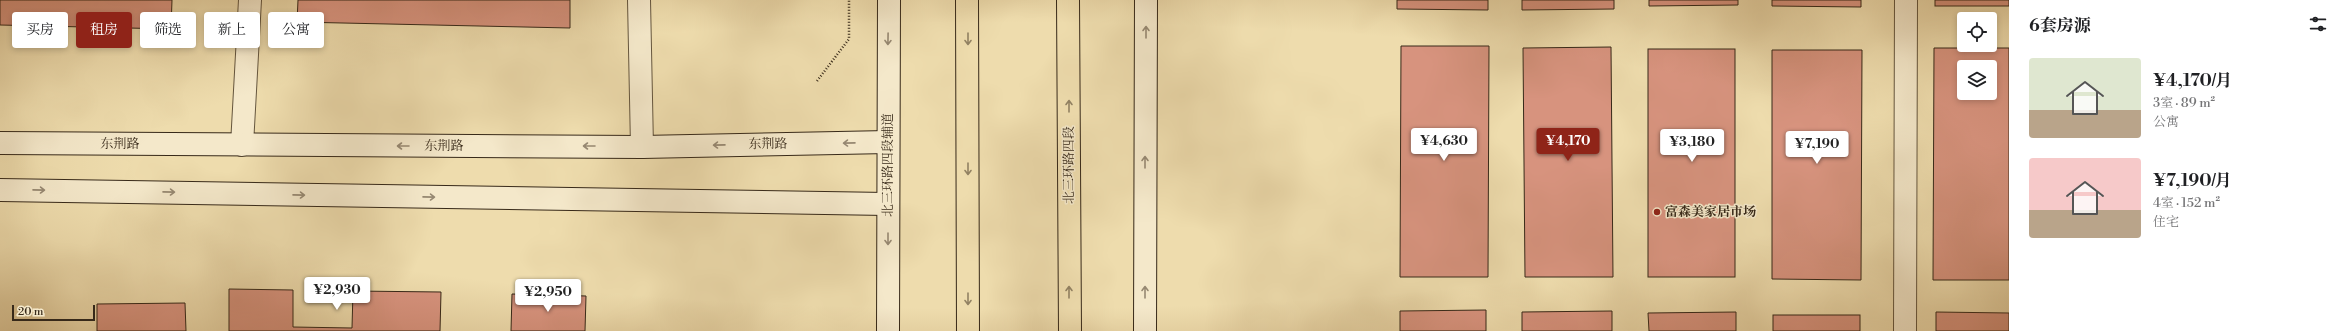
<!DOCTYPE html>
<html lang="zh">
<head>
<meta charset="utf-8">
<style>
  body { margin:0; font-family:"Libre Bodoni","Noto Serif SC",serif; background:#f6f6f6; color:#202124; height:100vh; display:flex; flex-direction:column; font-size:15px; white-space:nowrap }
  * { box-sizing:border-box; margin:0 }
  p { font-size:13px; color:#757577 }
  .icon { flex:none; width:22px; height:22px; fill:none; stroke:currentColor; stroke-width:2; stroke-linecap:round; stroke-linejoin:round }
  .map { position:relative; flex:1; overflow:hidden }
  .side { display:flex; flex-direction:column; background:#fff; width:340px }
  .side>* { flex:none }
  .hud { position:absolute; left:12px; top:12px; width:380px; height:36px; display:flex; gap:8px }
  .controls { position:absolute; left:1957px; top:12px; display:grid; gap:8px }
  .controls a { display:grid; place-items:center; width:40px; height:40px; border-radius:4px; background:#fff; box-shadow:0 2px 6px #0003; font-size:20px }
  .scale { position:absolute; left:12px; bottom:10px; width:83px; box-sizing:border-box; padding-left:4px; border:2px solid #372919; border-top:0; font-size:11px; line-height:14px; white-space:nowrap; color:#372919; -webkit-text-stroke:3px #f4e8ca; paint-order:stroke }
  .price { position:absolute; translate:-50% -34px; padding:0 9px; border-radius:4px; background:#fff; color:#222; font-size:13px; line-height:26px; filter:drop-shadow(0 1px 2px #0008) }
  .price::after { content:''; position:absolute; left:50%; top:24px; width:12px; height:9px; margin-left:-6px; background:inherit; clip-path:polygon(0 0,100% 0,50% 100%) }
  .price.selected { background:#8f2418; color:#fff }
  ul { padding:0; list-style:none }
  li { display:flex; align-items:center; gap:12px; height:100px; padding:0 20px }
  li span { display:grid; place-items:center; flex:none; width:112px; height:80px; border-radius:4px; color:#555 }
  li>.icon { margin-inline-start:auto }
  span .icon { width:48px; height:48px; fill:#fffc; stroke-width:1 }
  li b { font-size:17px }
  h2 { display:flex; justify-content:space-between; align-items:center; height:48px; padding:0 20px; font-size:17px }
  .pill { padding:0 14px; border-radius:4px; background:#fff; box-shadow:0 2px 6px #0003; font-size:14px; line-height:36px }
  .pill.selected { background:#8f2418; color:#fff }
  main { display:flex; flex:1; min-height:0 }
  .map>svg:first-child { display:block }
  .building { fill:#d7937e; stroke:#372919; fill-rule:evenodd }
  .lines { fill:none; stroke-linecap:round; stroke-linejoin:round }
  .street-casing { stroke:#65563e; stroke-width:24 }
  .secondary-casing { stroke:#372919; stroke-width:24 }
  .highway-casing { stroke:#372919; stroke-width:24 }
  .path { stroke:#372919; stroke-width:2.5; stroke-dasharray:1 2; stroke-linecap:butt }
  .street { stroke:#f4e8ca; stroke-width:22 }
  .secondary { stroke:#f4e8ca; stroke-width:22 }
  .highway { stroke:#eedcad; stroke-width:22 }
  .oneway { stroke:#968872 }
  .oneway2 { stroke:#928263 }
  .poi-dot { fill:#8f2418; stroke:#f4e8ca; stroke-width:1.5 }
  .labels { text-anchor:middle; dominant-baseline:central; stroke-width:3; stroke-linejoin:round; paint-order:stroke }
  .street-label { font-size:13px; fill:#372919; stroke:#f4e8ca }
  .poi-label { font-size:13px; font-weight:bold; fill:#372919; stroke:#f4e8ca; text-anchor:start }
</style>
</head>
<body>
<main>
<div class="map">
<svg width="2009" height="331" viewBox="0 0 2009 331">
  <rect width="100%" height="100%" fill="#eedcad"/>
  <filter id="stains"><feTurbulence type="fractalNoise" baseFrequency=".005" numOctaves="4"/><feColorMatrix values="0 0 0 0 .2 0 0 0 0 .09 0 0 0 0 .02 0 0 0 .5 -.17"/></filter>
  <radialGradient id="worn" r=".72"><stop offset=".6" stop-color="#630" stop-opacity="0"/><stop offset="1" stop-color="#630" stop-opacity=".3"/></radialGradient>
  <g class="building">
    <path d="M 0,0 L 172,0 L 171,29 L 0,25 Z"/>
    <path d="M 298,0 L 570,0 L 570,28 L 297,22 Z"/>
    <path d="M 1397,0 L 1488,0 L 1488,10 L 1397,9 Z"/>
    <path d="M 1522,0 L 1614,0 L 1614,9 L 1522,10 Z"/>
    <path d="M 1649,0 L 1738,0 L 1738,5 L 1649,6 Z"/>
    <path d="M 1772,0 L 1861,0 L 1861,7 L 1772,6 Z"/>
    <rect x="1935" y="0" width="74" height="6"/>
    <path d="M 1401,46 L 1489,46 L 1488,277 L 1400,277 Z"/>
    <path d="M 1611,47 L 1613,277 L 1525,277 L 1523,48 Z"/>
    <path d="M 1934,48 L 2009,48 L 2009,280 L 1933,280 ZM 1964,67 L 1990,67 L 1990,93 L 1964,93 Z"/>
    <rect x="1648" y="49" width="87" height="228"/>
    <path d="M 1772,50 L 1862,50 L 1861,280 L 1772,279 Z"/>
    <path d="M 229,289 L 293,290 L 293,327 L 352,328 L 353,291 L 441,292 L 440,331 L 229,331 Z"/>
    <path d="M 512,294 L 586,296 L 585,331 L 511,331 Z"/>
    <path d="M 185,303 L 186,331 L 97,331 L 97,304 Z"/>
    <path d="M 1486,310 L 1486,331 L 1400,331 L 1400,311 Z"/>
    <path d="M 1612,311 L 1612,331 L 1522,331 L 1522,312 Z"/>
    <path d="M 1736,312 L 1736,331 L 1649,331 L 1648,313 Z"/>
    <path d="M 1936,312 L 2009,313 L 2009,331 L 1936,331 Z"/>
    <rect x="1773" y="315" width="87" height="16"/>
  </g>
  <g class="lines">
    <g class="street-casing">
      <g id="street">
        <path d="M 639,0 L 642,147"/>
        <path d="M 242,145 L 250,0"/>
        <path d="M 1905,331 L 1906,0"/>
      </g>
    </g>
    <g class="secondary-casing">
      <g id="secondary">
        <path d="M 0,143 L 642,147 L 888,142"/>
        <path d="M 0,190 L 887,204"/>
        <path d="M 888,331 L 889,0"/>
        <path d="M 1145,331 L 1146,0"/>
      </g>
    </g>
    <g class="highway-casing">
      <g id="highway">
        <path d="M 967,0 L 968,331"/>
        <path d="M 1068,0 L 1070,331"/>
      </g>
    </g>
    <path class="path" d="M 817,81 L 849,39 L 849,0"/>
    <use href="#street" class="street"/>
    <use href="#secondary" class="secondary"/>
    <use href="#highway" class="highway"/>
  </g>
  <defs><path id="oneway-shaft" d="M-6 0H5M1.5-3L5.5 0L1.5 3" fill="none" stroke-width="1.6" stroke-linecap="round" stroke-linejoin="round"/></defs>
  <g class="oneway">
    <use href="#oneway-shaft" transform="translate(1146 32) rotate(-90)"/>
    <use href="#oneway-shaft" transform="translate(888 39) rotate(91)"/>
    <use href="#oneway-shaft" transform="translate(849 143) rotate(179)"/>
    <use href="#oneway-shaft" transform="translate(719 145) rotate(179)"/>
    <use href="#oneway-shaft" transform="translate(403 146) rotate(-180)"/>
    <use href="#oneway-shaft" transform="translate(589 146) rotate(-180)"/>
    <use href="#oneway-shaft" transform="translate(1145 162) rotate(-90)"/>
    <use href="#oneway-shaft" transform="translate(39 190) rotate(1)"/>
    <use href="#oneway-shaft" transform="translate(169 192) rotate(1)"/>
    <use href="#oneway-shaft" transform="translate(299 195) rotate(1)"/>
    <use href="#oneway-shaft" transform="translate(429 197) rotate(1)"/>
    <use href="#oneway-shaft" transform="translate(888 239) rotate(90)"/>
    <use href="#oneway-shaft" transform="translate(1145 292) rotate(-90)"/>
  </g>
  <g class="oneway2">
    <use href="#oneway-shaft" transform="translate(968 39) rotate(90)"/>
    <use href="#oneway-shaft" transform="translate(1069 106) rotate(-90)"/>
    <use href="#oneway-shaft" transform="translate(968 169) rotate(90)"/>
    <use href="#oneway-shaft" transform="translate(1069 292) rotate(-90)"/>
    <use href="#oneway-shaft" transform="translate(968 299) rotate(90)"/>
  </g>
  <circle class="poi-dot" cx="1657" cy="212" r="4"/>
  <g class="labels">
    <g class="street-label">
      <text x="120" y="144">东荆路</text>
      <text transform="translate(768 144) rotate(-1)">东荆路</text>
      <text x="444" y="146">东荆路</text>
      <text transform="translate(888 165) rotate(-90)">北三环路四段辅道</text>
      <text transform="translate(1069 165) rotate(-90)">北三环路四段</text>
    </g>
    <g class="poi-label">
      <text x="1665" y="212">富森美家居市场</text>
    </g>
  </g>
  <rect width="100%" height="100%" filter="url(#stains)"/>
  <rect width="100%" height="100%" fill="url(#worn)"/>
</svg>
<div class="controls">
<a><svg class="icon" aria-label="locate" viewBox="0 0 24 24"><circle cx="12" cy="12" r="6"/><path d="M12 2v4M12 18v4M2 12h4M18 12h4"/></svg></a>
<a><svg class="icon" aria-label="layers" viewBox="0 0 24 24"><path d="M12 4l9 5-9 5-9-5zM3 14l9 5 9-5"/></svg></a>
</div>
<div class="scale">20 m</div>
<b class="price" style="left:1444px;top:162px">¥4,630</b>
<b class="price selected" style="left:1568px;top:162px">¥4,170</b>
<b class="price" style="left:1692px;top:163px">¥3,180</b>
<b class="price" style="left:1817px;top:165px">¥7,190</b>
<b class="price" style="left:337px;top:311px">¥2,930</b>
<b class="price" style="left:548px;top:313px">¥2,950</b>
<div class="hud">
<a class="pill">买房</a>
<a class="pill selected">租房</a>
<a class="pill">筛选</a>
<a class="pill">新上</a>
<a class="pill">公寓</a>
</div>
</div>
<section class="side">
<h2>6套房源<svg class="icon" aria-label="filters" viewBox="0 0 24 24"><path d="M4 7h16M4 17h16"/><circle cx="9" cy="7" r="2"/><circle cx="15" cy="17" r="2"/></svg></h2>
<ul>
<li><span style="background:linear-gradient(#dfe7d0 65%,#b9a48a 0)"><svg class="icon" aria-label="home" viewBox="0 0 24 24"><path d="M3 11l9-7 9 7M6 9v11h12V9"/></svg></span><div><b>¥4,170/月</b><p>3室 · 89 m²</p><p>公寓</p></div></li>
<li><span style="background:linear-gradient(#f6c9c9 65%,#b9a48a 0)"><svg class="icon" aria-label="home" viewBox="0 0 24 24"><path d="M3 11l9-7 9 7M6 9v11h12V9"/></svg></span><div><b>¥7,190/月</b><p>4室 · 152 m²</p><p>住宅</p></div></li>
</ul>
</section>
</main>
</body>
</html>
